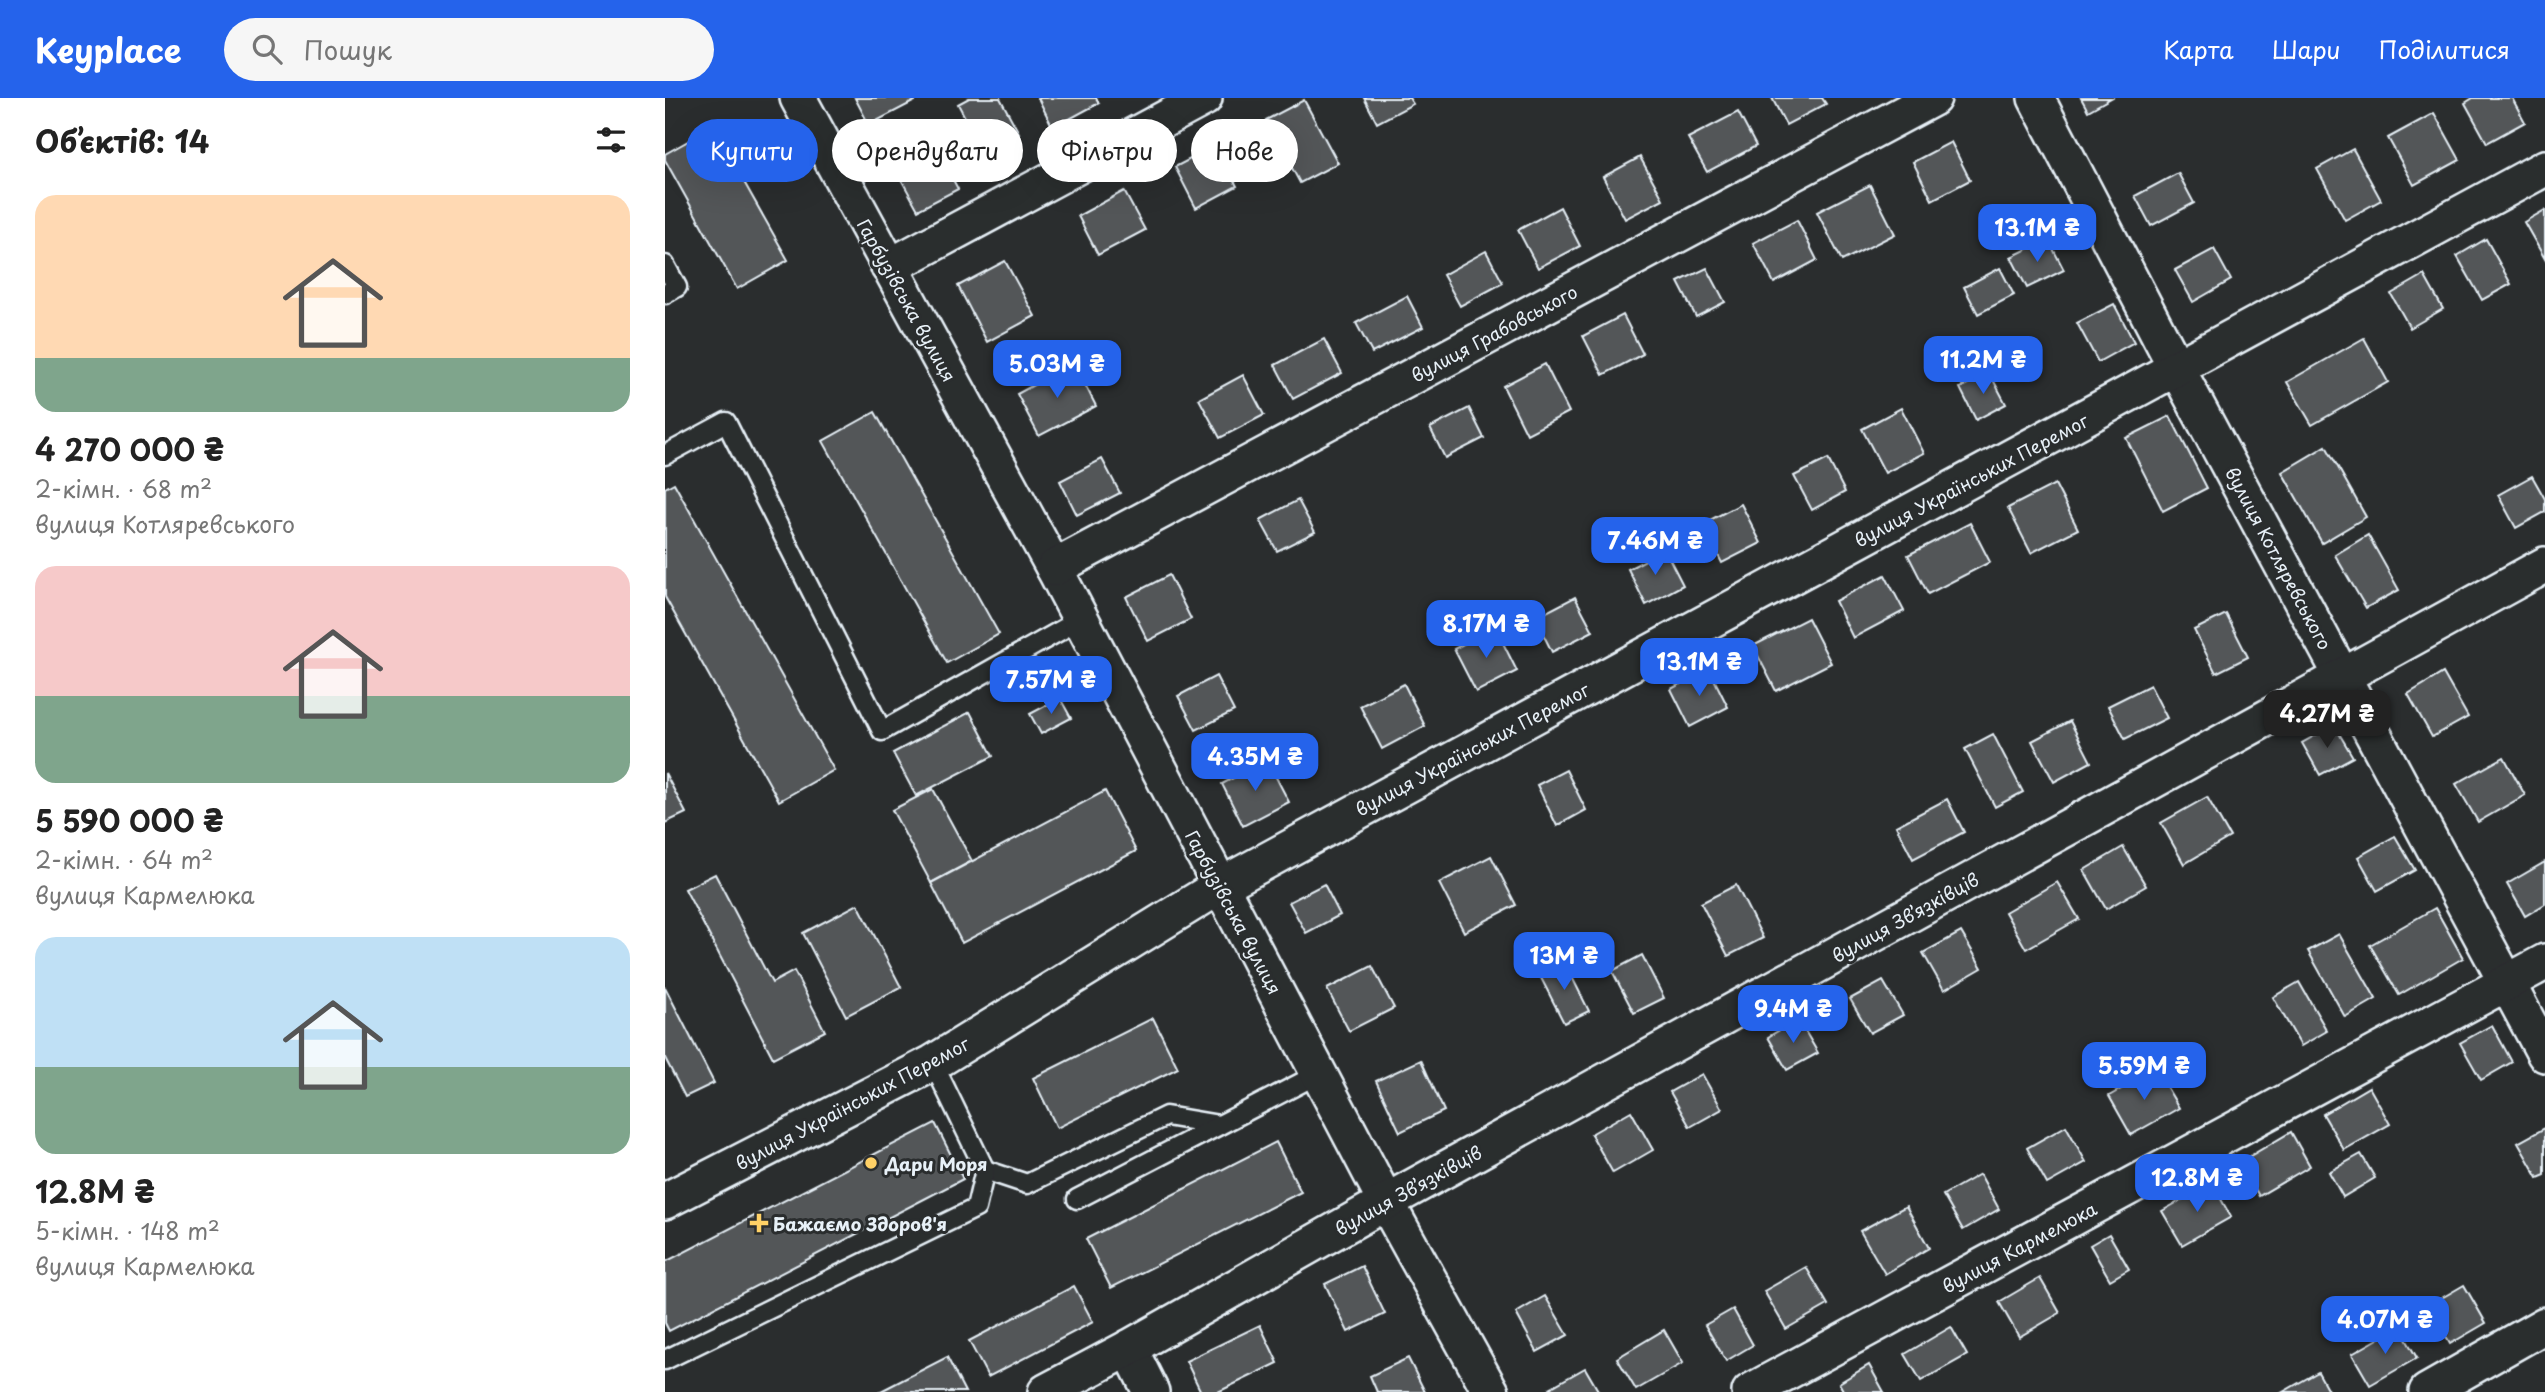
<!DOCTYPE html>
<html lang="uk">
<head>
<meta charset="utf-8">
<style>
  body { margin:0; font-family:"Playpen Sans",sans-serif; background:#f6f6f6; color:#222; height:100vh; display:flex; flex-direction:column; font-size:26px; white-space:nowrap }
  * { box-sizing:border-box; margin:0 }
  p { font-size:23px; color:#767676 }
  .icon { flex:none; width:38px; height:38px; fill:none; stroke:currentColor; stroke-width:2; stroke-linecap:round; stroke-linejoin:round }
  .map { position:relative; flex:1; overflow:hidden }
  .panel { display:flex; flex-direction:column; background:#fff; width:665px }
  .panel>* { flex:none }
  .hud { position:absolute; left:21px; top:21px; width:665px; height:63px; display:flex; gap:14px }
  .price { position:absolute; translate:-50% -60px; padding:0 16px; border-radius:14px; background:#2563eb; color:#fff; font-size:23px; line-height:46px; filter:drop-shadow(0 2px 4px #0008) }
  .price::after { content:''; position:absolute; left:50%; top:42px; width:21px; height:16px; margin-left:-10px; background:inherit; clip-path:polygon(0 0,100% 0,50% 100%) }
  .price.current { background:#222; color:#fff }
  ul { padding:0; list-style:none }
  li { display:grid; align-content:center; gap:14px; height:371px; padding:0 35px }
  li span { display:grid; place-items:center; height:217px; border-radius:21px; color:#555 }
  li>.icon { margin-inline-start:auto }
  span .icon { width:126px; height:126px; fill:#fffc; stroke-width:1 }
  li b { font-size:30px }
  h2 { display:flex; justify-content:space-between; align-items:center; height:84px; padding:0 35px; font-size:30px }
  .tag { padding:0 24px; border-radius:32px; background:#fff; box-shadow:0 7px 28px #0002; font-size:24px; line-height:63px }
  .tag.current { background:#2563eb; color:#fff }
  header { display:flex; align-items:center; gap:42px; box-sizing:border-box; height:98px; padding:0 35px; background:#2563eb; color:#fff }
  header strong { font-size:33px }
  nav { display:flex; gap:38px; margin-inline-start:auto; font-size:24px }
  .search { width:490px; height:63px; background:#f6f6f6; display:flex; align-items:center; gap:18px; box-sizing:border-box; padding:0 24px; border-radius:38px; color:#767676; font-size:26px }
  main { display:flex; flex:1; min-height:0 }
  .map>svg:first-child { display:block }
  .building { fill:#535759; stroke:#e8f1f8; stroke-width:2 }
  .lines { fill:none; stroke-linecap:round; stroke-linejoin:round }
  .lane-casing { stroke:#e8f1f8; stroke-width:23 }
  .street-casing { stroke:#e8f1f8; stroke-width:40 }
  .lane { stroke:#2a2d2e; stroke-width:18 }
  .street { stroke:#2a2d2e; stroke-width:35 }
  .poi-dot { fill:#ffd166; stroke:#2a2d2e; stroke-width:2.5 }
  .labels { text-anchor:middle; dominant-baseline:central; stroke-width:6; stroke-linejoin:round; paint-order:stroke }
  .street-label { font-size:18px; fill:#e8f1f8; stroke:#2a2d2e }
  .poi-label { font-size:18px; font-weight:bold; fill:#e8f1f8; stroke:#2a2d2e; text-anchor:start }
</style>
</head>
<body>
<header>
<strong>Keyplace</strong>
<div class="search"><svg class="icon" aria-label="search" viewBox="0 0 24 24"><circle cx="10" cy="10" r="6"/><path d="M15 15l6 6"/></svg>Пошук</div>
<nav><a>Карта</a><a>Шари</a><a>Поділитися</a></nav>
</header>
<main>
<section class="panel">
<h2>Об’єктів: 14<svg class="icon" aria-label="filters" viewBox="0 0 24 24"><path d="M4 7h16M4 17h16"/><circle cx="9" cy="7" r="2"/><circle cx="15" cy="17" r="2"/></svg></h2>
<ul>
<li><span style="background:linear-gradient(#ffd9b3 75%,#7fa58c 0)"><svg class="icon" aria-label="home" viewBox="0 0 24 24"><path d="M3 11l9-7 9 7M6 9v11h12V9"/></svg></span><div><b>4 270 000 ₴</b><p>2-кімн. · 68 m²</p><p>вулиця Котляревського</p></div></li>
<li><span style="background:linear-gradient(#f6c9c9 60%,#7fa58c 0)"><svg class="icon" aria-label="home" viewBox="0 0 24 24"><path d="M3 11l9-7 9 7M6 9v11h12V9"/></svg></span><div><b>5 590 000 ₴</b><p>2-кімн. · 64 m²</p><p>вулиця Кармелюка</p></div></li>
<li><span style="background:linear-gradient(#bfe0f5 60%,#7fa58c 0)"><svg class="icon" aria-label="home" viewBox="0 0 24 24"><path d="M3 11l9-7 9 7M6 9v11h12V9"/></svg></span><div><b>12.8M ₴</b><p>5-кімн. · 148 m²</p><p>вулиця Кармелюка</p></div></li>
</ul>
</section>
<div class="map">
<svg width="1880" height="1294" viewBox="0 0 1880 1294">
  <rect width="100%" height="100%" fill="#2a2d2e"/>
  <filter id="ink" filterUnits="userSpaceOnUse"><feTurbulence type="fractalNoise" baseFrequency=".0143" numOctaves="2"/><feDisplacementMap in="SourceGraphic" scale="14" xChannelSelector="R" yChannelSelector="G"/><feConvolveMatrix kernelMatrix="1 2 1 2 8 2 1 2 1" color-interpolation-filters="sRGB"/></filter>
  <g filter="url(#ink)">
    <g class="building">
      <path d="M 190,0 L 249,0 L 250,3 L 204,27 Z"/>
      <path d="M 304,0 L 335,0 L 354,35 L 318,54 L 293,6 Z"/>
      <path d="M 373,0 L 431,0 L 434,5 L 388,30 Z"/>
      <path d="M 699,0 L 744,0 L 748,6 L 712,25 Z"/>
      <path d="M 1107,0 L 1157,0 L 1161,6 L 1121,27 Z"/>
      <path d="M 1416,0 L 1446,0 L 1423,13 Z"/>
      <path d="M 1808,0 L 1847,0 L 1860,24 L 1822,45 L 1800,5 Z"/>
      <path d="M 639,2 L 673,65 L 635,85 L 601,22 Z"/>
      <path d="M 1073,14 L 1091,48 L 1042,74 L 1023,40 Z"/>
      <path d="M 1769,15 L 1795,62 L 1749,87 L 1723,40 Z"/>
      <path d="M 48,29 L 123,162 L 72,191 L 0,62 L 0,56 Z"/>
      <path d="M 1286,44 L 1305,82 L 1267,102 L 1248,64 Z"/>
      <path d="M 550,48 L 572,88 L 531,110 L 510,69 Z"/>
      <path d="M 271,50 L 293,91 L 253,112 L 231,72 Z"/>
      <path d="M 1688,51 L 1716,102 L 1680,122 L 1652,71 Z"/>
      <path d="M 975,59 L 998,101 L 960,121 L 938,79 Z"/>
      <path d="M 1513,75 L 1529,105 L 1486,128 L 1470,98 Z"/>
      <path d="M 1205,87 L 1230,136 L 1177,163 L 1152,114 Z"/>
      <path d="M 459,93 L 480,132 L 433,157 L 413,118 Z"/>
      <path d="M 895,109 L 915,148 L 873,170 L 853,132 Z"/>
      <path d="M 1880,112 L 1880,161 L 1859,124 Z"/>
      <path d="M 1132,122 L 1152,162 L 1109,185 L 1088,145 Z"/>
      <path d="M 1383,141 L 1399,172 L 1362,190 L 1346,159 Z"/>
      <path d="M 1821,141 L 1846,186 L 1817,202 L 1792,158 Z"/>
      <path d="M 1549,151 L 1566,182 L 1528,204 L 1510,172 Z"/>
      <path d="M 821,153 L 838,185 L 795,208 L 778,177 Z"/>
      <path d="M 340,163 L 370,218 L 322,244 L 293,188 Z"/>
      <path d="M 1042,170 L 1060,204 L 1031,219 L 1013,184 Z"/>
      <path d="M 1335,170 L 1349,197 L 1313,216 L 1299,189 Z"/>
      <path d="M 1759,177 L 1778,211 L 1745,230 L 1726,196 Z"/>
      <path d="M 742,198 L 758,229 L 707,255 L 691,225 Z"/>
      <path d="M 1449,206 L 1469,244 L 1433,264 L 1412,225 Z"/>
      <path d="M 958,217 L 978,256 L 938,277 L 918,238 Z"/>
      <path d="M 1699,240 L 1723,284 L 1647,327 L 1622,284 Z"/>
      <path d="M 659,241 L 677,275 L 628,301 L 610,267 Z"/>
      <path d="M 409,265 L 431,308 L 374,338 L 352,296 Z"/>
      <path d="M 880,266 L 904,314 L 862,336 L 838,288 Z"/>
      <path d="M 1324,274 L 1341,306 L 1311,322 L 1295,290 Z"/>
      <path d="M 578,277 L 599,317 L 555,340 L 534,301 Z"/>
      <path d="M 804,310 L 819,340 L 780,360 L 765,330 Z"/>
      <path d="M 1236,310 L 1259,355 L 1220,375 L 1197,331 Z"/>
      <path d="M 210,314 L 334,536 L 282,565 L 158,343 Z"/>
      <path d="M 1505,318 L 1542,390 L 1498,413 L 1461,340 Z"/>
      <path d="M 1661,348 L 1701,419 L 1657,445 L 1617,374 Z"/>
      <path d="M 437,361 L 455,395 L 412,417 L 395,383 Z"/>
      <path d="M 1163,361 L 1180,394 L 1147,412 L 1129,378 Z"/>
      <path d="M 1867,378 L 1880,401 L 1880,414 L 1851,430 L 1833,397 Z"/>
      <path d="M 9,385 L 169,672 L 114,703 L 0,499 L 0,390 Z"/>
      <path d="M 1390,386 L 1413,431 L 1366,455 L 1343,410 Z"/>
      <path d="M 633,402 L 650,434 L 612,453 L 595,422 Z"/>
      <path d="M 1076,406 L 1096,445 L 1057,465 L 1037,426 Z"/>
      <path d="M 1305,425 L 1325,464 L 1263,496 L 1243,457 Z"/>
      <path d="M 1703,437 L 1734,492 L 1701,510 L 1670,457 Z"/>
      <path d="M 1000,452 L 1018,487 L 981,507 L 963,471 Z"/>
      <path d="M 504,477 L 526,521 L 483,543 L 461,499 Z"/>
      <path d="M 1220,477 L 1239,513 L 1188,540 L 1170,503 Z"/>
      <path d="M 910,499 L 928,533 L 887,554 L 870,520 Z"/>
      <path d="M 1561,516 L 1583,559 L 1551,575 L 1529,532 Z"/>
      <path d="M 1143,520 L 1166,565 L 1111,593 L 1088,548 Z"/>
      <path d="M 830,529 L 852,573 L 811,594 L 789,551 Z"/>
      <path d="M 1044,571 L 1063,609 L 1025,629 L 1006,591 Z"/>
      <path d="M 1778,575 L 1803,619 L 1767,639 L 1743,596 Z"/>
      <path d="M 551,578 L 569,613 L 531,632 L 513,598 Z"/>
      <path d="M 739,586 L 760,628 L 717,651 L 695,608 Z"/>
      <path d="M 1485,587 L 1502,620 L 1460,641 L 1443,608 Z"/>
      <path d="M 395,600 L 406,620 L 376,636 L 365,616 Z"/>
      <path d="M 305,614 L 328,658 L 251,698 L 228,655 Z"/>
      <path d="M 1405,623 L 1426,664 L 1389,684 L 1367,643 Z"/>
      <path d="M 1669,627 L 1688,659 L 1655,677 L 1637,645 Z"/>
      <path d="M 1328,636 L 1358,694 L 1330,709 L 1300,651 Z"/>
      <path d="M 1839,659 L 1860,697 L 1813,724 L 1791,686 Z"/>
      <path d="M 602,662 L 624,704 L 578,728 L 557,686 Z"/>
      <path d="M 901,672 L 921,712 L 892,728 L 872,687 Z"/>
      <path d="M 0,675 L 21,715 L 0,725 Z"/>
      <path d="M 268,691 L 307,763 L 266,785 L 227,712 Z"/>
      <path d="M 440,693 L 471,753 L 297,845 L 266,785 Z"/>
      <path d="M 1542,699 L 1565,739 L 1519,766 L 1496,725 Z"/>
      <path d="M 1282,701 L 1299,734 L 1248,761 L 1231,728 Z"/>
      <path d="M 1730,738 L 1750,772 L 1712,793 L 1693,759 Z"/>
      <path d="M 1458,749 L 1481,788 L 1441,811 L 1419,772 Z"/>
      <path d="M 826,758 L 851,807 L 799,834 L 774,785 Z"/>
      <path d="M 1880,764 L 1880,806 L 1860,818 L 1842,786 Z"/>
      <path d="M 50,776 L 107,885 L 129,873 L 160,933 L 108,960 L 20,791 Z"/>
      <path d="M 1392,784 L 1414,821 L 1361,851 L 1340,814 Z"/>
      <path d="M 659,786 L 675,817 L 641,835 L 624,804 Z"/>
      <path d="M 1071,787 L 1098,840 L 1063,858 L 1036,805 Z"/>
      <path d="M 193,806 L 236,889 L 181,918 L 138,835 Z"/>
      <path d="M 1770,810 L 1798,860 L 1734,897 L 1705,847 Z"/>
      <path d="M 1296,834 L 1317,870 L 1279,892 L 1258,855 Z"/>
      <path d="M 1674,836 L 1711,901 L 1680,919 L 1643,853 Z"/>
      <path d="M 977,857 L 999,900 L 969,915 L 947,873 Z"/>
      <path d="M 899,863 L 924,913 L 899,925 L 874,876 Z"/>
      <path d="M 707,868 L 729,910 L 684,933 L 662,891 Z"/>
      <path d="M 1218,883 L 1238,917 L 1205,935 L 1185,901 Z"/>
      <path d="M 1634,884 L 1662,933 L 1636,948 L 1608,899 Z"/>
      <path d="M 0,889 L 49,985 L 20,999 L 0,960 Z"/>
      <path d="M 488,920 L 513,970 L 392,1030 L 368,980 Z"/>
      <path d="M 1133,921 L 1153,955 L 1122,972 L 1103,939 Z"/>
      <path d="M 1827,927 L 1847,964 L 1816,982 L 1795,945 Z"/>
      <path d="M 756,962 L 779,1013 L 735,1034 L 711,983 Z"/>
      <path d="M 1491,971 L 1514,1010 L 1466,1037 L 1444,998 Z"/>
      <path d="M 1037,976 L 1057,1011 L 1025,1029 L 1005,994 Z"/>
      <path d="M 1704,989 L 1725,1026 L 1679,1052 L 1658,1016 Z"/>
      <path d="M 966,1013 L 988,1052 L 948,1075 L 926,1036 Z"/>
      <path d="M 270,1025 L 298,1081 L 4,1233 L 0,1225 L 0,1164 Z"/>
      <path d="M 1401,1028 L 1421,1064 L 1382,1086 L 1362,1050 Z"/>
      <path d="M 1880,1030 L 1880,1077 L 1873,1080 L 1853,1045 Z"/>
      <path d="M 1626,1034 L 1645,1068 L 1594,1098 L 1575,1064 Z"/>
      <path d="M 611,1044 L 636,1094 L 446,1190 L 421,1141 Z"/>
      <path d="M 1696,1056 L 1710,1080 L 1678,1099 L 1664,1074 Z"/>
      <path d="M 1315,1076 L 1334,1111 L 1298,1132 L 1278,1097 Z"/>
      <path d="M 1547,1085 L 1566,1119 L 1517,1147 L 1497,1113 Z"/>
      <path d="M 1241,1108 L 1264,1150 L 1220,1176 L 1195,1133 Z"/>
      <path d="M 1444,1136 L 1464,1171 L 1445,1182 L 1425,1147 Z"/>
      <path d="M 697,1168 L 720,1216 L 683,1234 L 660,1186 Z"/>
      <path d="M 1141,1169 L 1163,1207 L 1121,1231 L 1099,1193 Z"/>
      <path d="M 1375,1180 L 1395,1215 L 1354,1239 L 1334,1204 Z"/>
      <path d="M 1799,1187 L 1821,1225 L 1785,1246 L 1763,1208 Z"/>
      <path d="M 409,1188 L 428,1224 L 323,1279 L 304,1243 Z"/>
      <path d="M 880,1198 L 903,1237 L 872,1254 L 851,1215 Z"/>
      <path d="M 1068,1211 L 1088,1247 L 1061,1263 L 1040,1227 Z"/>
      <path d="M 595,1227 L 613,1265 L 553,1294 L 536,1294 L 521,1263 Z"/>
      <path d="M 1286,1229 L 1302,1257 L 1256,1283 L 1240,1256 Z"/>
      <path d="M 1734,1229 L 1752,1260 L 1705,1287 L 1687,1256 Z"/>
      <path d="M 999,1232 L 1018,1265 L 971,1292 L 952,1260 Z"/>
      <path d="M 282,1259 L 300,1294 L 214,1294 Z"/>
      <path d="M 743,1260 L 760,1294 L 712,1294 L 705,1278 Z"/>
      <path d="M 1204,1267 L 1219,1294 L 1179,1294 L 1174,1285 Z"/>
      <path d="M 920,1270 L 934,1294 L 887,1294 L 885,1290 Z"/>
      <path d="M 1653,1274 L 1664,1294 L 1618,1294 Z"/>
    </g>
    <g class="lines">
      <g class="lane-casing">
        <g id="lane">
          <path d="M 0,167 L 12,189 L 0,196"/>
          <path d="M 0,357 L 61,324 L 217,633 L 416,521"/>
          <path d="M 320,1072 L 362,1086 L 501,1018 L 554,1027"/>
          <path d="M 412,1101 L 653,976"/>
          <path d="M 0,1262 L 311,1110 L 320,1072 L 268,965"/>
        </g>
      </g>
      <g class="street-casing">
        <g id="street">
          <path d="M 133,0 L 389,470 L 721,1104 L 826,1294"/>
          <path d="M 1371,0 L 1512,271 L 1880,956"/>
          <path d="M 224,169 L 539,0"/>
          <path d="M 389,470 L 1268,0"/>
          <path d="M 0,1103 L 268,965 L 555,788 L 1880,70"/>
          <path d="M 464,1250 L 486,1294"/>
          <path d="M 381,1294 L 464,1250 L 721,1104 L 1880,467"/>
          <path d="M 1085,1294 L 1880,864"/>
          <path d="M 1762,1294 L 1880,1227"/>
        </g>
      </g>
      <use href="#lane" class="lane"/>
      <use href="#street" class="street"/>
    </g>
  </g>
  <g class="poi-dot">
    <circle cx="206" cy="1065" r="7"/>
    <path d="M90.5 1114.5h7v7h7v7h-7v7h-7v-7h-7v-7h7z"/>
  </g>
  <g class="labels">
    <g class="street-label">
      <text transform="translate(242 202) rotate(61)">Гарбузівська вулиця</text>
      <text transform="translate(829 235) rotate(-28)">вулиця Грабовського</text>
      <text transform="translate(1306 382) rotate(-28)">вулиця Українських Перемог</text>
      <text transform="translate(1614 460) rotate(62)">вулиця Котляревського</text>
      <text transform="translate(807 651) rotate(-28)">вулиця Українських Перемог</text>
      <text transform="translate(569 814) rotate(62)">Гарбузівська вулиця</text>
      <text transform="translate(1240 819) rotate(-29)">вулиця Звʼязківців</text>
      <text transform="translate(187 1005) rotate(-28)">вулиця Українських Перемог</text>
      <text transform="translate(743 1092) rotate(-29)">вулиця Звʼязківців</text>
      <text transform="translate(1354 1149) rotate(-28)">вулиця Кармелюка</text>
    </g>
    <g class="poi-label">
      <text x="220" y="1065">Дари Моря</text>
      <text x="108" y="1125">Бажаємо Здоров'я</text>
    </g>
  </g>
</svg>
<b class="price" style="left:1372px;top:166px">13.1M ₴</b>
<b class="price" style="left:1318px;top:298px">11.2M ₴</b>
<b class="price" style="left:392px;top:302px">5.03M ₴</b>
<b class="price" style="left:990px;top:479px">7.46M ₴</b>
<b class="price" style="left:821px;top:562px">8.17M ₴</b>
<b class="price" style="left:1034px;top:600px">13.1M ₴</b>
<b class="price" style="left:386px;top:618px">7.57M ₴</b>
<b class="price current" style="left:1662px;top:652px">4.27M ₴</b>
<b class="price" style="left:590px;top:695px">4.35M ₴</b>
<b class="price" style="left:899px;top:894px">13M ₴</b>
<b class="price" style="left:1128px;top:947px">9.4M ₴</b>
<b class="price" style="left:1479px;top:1004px">5.59M ₴</b>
<b class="price" style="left:1532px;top:1116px">12.8M ₴</b>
<b class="price" style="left:1720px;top:1258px">4.07M ₴</b>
<div class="hud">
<a class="tag current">Купити</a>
<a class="tag">Орендувати</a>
<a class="tag">Фільтри</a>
<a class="tag">Нове</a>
</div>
</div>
</main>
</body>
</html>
